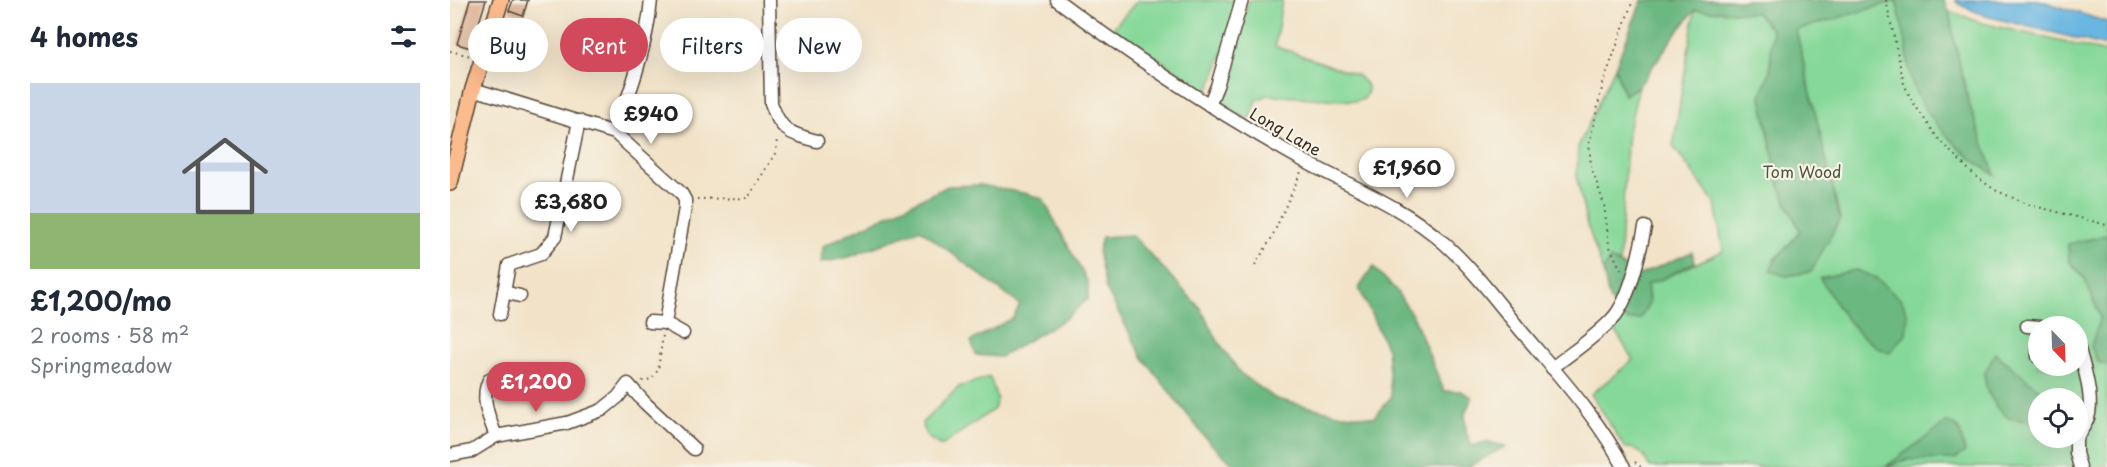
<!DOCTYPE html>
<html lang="en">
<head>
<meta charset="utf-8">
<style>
  body { margin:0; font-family:"Playpen Sans",sans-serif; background:#f2f2f3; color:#1f2937; height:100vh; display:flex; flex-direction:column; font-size:22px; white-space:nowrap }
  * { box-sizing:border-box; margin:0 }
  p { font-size:20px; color:#747a83 }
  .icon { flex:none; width:33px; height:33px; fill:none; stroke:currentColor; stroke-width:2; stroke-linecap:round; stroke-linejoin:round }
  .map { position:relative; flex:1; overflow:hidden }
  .details { display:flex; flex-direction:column; background:#fff; width:450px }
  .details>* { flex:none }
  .hud { position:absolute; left:18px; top:18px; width:570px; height:54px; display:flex; gap:12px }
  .needle { width:39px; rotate:157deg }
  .controls { position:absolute; left:1578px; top:316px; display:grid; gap:12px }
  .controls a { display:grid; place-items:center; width:60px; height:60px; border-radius:50%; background:#fff; box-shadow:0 6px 24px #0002; font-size:30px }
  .price { position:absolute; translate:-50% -51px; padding:0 14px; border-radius:21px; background:#fff; color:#222; font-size:20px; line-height:39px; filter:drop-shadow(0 2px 3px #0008) }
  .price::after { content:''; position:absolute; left:50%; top:36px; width:18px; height:14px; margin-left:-9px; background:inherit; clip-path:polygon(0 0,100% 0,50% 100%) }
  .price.current { background:#d1495b; color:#fff }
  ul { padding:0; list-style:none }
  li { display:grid; align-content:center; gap:12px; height:318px; padding:0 30px }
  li+li { border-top:2px solid #e0e1e3 }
  li span { display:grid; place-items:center; height:186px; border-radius:0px; color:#555 }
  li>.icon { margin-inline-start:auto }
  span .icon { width:108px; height:108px; fill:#fffc; stroke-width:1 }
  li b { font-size:26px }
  h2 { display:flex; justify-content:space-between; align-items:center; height:72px; padding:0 30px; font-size:26px }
  .tag { padding:0 21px; border-radius:27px; background:#fff; box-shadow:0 6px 24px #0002; font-size:21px; line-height:54px }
  .tag.current { background:#d1495b; color:#fff }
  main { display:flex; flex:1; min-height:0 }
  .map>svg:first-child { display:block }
  .green { fill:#85d899; stroke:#60815c; stroke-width:1.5; fill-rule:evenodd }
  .forest { fill:#6cb881; stroke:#547150; stroke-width:1.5 }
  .water { fill:#67b6e1; stroke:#517080; stroke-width:1.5 }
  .building { fill:#dbaf90 }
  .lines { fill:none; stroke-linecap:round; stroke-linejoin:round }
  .minor-casing { stroke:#564638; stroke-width:15 }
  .major-casing { stroke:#564638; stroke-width:18 }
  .path { stroke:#564638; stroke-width:2; stroke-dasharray:1.5 4.5; stroke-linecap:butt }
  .minor { stroke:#fff; stroke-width:12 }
  .major { stroke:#fbbb8d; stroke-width:15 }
  .labels { text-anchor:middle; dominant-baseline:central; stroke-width:4.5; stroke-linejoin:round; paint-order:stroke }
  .street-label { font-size:16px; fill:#3b2a1e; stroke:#f7f3e8 }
  .park-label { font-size:16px; fill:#4e563d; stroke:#f7f3e8 }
</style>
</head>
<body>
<main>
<section class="details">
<h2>4 homes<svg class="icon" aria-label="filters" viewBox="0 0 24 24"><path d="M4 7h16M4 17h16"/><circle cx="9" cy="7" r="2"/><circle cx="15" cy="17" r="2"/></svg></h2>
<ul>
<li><span style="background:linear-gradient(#c9d6e8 70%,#8fb573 0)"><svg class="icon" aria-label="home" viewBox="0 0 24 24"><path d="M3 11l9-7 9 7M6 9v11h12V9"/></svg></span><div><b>£1,200/mo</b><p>2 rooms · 58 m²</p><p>Springmeadow</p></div></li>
</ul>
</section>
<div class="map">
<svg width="1657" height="467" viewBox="0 0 1657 467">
  <rect width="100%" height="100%" fill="#f7f3e8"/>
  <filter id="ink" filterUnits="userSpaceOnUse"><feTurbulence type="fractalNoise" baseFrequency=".0167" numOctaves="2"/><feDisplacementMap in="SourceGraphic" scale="12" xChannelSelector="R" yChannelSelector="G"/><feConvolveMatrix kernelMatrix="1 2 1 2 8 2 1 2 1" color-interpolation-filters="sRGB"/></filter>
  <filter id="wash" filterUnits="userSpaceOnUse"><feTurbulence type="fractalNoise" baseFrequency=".008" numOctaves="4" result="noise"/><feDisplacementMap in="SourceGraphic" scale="24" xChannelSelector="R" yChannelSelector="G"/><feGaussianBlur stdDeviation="1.35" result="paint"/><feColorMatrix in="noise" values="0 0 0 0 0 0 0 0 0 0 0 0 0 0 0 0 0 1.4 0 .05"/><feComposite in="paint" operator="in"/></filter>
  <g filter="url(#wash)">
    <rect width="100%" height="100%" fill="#f2e3c8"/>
    <g class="green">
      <path d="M 688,0 L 793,0 L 758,92 L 663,28 Z"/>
      <path d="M 799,0 L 832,0 L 825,46 L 907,75 L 916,84 L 918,91 L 914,99 L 906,101 L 818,95 L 807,100 L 801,119 C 788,115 777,109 770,97 Z"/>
      <path d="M 1446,1 L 1454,31 L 1462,82 L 1473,103 L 1495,134 L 1544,174 L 1519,104 L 1504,39 L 1499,11 L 1532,23 L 1657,52 L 1657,235 L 1618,245 L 1619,261 L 1635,279 L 1650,317 L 1641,347 L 1648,362 L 1657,365 L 1657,467 L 1200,467 C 1193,456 1190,447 1175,448 L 1141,394 L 1183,360 L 1159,320 L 1199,303 L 1197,284 L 1212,279 L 1273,251 L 1265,203 L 1223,146 L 1245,10 L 1308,13 L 1322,31 L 1320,71 L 1311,96 L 1328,180 L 1337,204 L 1350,231 L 1338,247 L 1323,260 L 1390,219 L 1345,30 ZM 1588,327 L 1628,327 L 1628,366 L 1588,366 ZM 1588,399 L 1628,399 L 1628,438 L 1588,438 Z"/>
      <path d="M 1165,67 L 1174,95 L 1189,86 L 1178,131 L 1169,264 L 1160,260 L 1153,271 L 1136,221 L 1127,179 L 1128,147 Z"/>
      <path d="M 540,377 L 547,399 L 544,409 L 491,446 L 477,437 L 472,423 L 509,387 Z"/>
    </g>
    <g class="forest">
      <path d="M 1192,0 L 1494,0 L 1499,11 L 1504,40 L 1519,104 L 1545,175 C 1512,155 1476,120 1462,83 C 1459,74 1458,61 1457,51 C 1454,34 1451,18 1446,1 L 1346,30 L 1390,219 L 1361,272 L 1336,276 L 1320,271 C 1325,255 1340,246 1350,231 L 1337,204 L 1328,180 L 1311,96 L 1320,71 L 1322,31 L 1307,13 L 1245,10 L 1224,36 L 1189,86 L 1174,95 L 1165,67 Z"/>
      <path d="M 530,185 L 578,194 L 593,199 L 638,283 L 638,299 L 615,319 L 550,357 L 526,355 L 521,341 L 563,318 L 570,305 L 470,229 L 399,257 L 370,263 L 373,246 L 498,186 Z"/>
      <path d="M 682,235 L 751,309 L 768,341 L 790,373 L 826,399 L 885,413 L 924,417 L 941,397 L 937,349 L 909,288 L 923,267 L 945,289 L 964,318 L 994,391 L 1011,391 L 1022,397 L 1015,414 L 1016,432 L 1022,446 L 1036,442 L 1056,446 L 1018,467 L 786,467 L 758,441 L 693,358 L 656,289 L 648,251 L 652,237 Z"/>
      <path d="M 1657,235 L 1657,365 L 1648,362 L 1641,347 L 1650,317 L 1635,279 L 1619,261 L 1618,244 Z"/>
      <path d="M 1242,252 L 1245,262 L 1212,279 L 1197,284 L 1199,303 L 1190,319 L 1178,321 L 1159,299 L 1153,271 L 1160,259 L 1190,275 Z"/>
      <path d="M 1406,270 L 1426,278 L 1452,301 L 1458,316 L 1456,334 L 1439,353 C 1406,340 1387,307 1370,278 Z"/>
      <path d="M 1545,353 L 1601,399 L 1588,399 L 1588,423 L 1558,418 L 1547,408 L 1537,391 L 1534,375 Z"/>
      <path d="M 1497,422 L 1509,428 L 1515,452 L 1505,459 L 1456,460 L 1435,467 Z"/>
    </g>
    <path class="water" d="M 1505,0 L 1589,0 L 1657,22 L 1657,46 L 1536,16 L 1508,4 Z"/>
    <g id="blocks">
      <g class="building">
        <path d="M 20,0 L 36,0 L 21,48 L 7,44 Z"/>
        <path d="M 63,0 L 78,0 L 73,16 L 59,11 Z"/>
      </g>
    </g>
  </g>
  <g filter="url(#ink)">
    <use href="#blocks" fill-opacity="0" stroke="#564638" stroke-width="1.5"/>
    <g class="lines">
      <g class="minor-casing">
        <g id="minor">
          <path d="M 319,0 L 321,103 C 331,132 339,133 367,141"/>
          <path d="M 607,0 C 686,59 768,113 854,161 C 902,187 954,207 995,244 C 1024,270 1048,303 1073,333 C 1109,376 1147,417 1174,467"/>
          <path d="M 23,89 L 165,133 L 231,193 L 235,200 L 235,208 L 215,323 L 233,333"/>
          <path d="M 759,105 L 767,86 L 792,0"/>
          <path d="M 165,133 C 181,90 197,46 201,0"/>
          <path d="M 54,292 L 70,296"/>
          <path d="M 50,314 L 59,265 L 91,254 L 105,237 L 129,121"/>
          <path d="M 200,322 L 215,323"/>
          <path d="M 1577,326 L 1590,327"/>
          <path d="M 1628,346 C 1633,363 1643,395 1639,414 C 1638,422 1632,429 1628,435"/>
          <path d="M 1588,357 L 1588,345"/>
          <path d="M 1102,368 C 1122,352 1146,337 1163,318 C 1180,300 1190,251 1195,227"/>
          <path d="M 39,380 C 30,398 39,418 46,436"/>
          <path d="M 1626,438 L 1626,453 L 1630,467"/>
          <path d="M 0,455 L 22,451 L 46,436 L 117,423 L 152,410 L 168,397 L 178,384 L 195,403 L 244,449"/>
        </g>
      </g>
      <g class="major-casing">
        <path id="major" d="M 0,183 L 23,89 L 51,0"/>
      </g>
      <g class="path">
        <path d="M 1436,0 L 1454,84 L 1462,101 L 1490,141 L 1524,175 L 1545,190 L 1577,204 L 1657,225"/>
        <path d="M 0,51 L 21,56"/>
        <path d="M 247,199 L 298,198 L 326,152 L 327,137"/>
        <path d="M 805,265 L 821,239 L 851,172"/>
        <path d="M 1171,270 L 1159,245 L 1154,204 L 1141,166 L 1139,144 L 1153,84 L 1183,0"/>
        <path d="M 192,381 L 202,379 L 208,370 L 213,335"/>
        <path d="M 1185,462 L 1191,467"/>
      </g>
      <use href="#minor" class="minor"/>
      <use href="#major" class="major"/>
    </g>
  </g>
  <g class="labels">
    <g class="street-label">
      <text transform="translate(836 131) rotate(30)">Long Lane</text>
    </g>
    <g class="park-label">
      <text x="1352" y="171">Tom Wood</text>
    </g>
  </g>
</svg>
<div class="controls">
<a><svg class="needle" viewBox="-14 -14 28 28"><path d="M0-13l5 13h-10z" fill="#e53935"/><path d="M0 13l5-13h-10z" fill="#747a83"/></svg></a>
<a><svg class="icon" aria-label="locate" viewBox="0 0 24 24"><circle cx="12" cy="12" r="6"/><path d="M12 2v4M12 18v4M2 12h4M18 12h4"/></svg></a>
</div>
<b class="price" style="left:201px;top:145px">£940</b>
<b class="price" style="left:957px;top:199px">£1,960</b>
<b class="price" style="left:121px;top:233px">£3,680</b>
<b class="price current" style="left:86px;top:413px">£1,200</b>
<div class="hud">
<a class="tag">Buy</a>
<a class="tag current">Rent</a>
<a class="tag">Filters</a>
<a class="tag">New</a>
</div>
</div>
</main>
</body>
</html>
